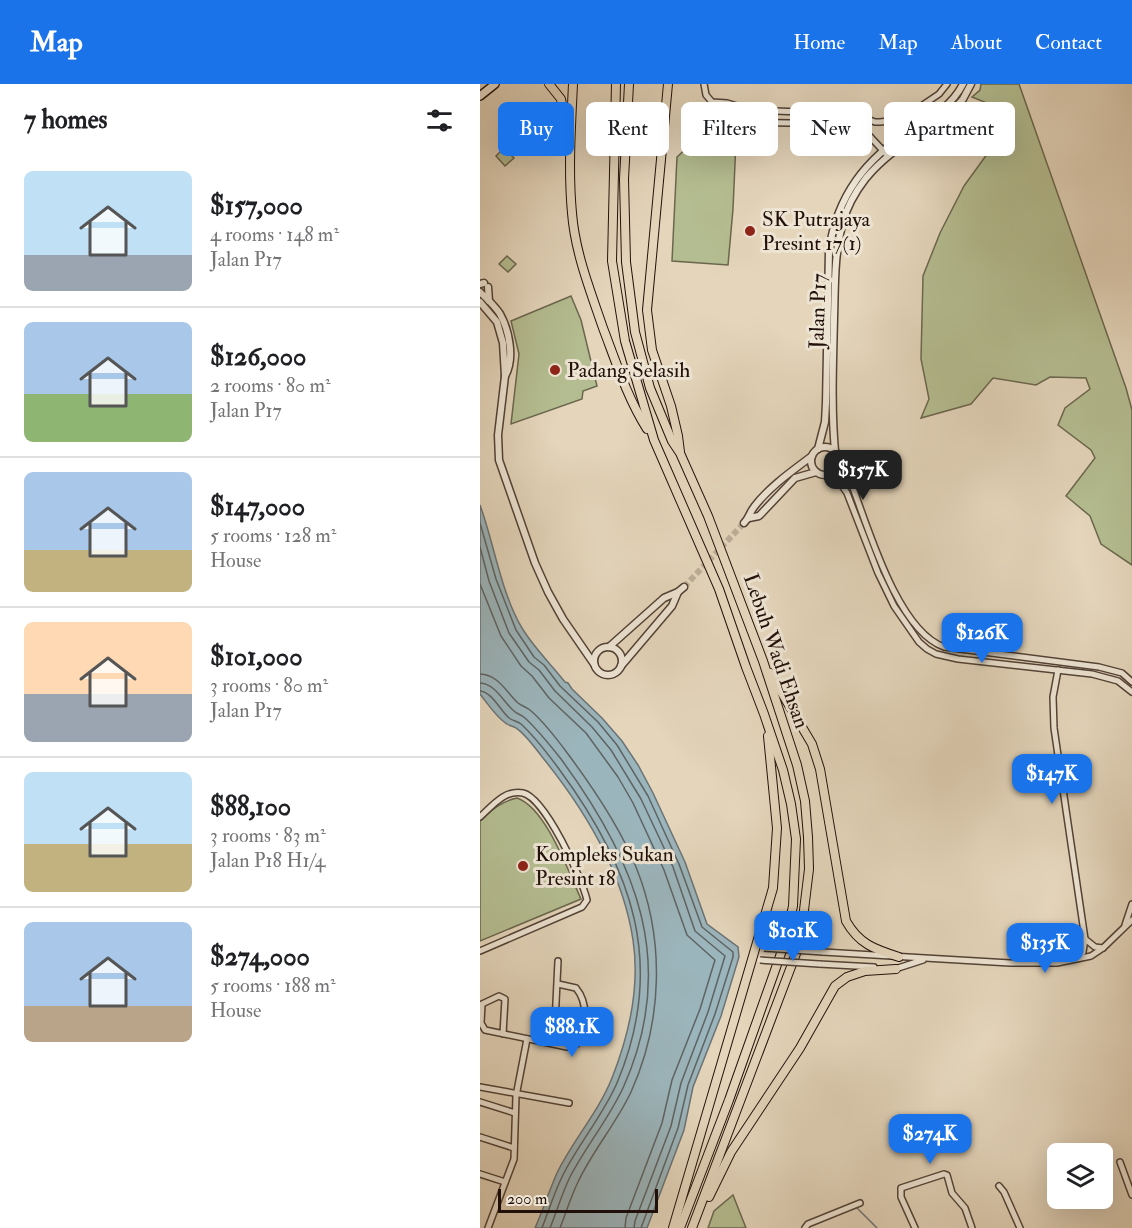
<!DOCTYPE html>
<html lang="en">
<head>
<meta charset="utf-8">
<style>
  body { margin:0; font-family:"IM FELL Double Pica",serif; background:#f2f2f2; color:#202124; height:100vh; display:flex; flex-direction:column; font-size:22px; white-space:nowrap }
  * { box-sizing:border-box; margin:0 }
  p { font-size:20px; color:#757577 }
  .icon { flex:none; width:33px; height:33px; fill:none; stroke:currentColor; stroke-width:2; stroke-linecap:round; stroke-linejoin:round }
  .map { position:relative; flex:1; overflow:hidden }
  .panel { display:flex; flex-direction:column; background:#fff; width:480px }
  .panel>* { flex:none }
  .hud { position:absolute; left:18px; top:18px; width:543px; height:54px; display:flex; gap:12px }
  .fabs { position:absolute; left:567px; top:1059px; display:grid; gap:12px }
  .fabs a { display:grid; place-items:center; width:66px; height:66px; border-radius:9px; background:#fff; box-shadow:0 6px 24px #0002; font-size:30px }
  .scale { position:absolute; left:18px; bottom:15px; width:160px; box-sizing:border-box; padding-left:6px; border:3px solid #22110a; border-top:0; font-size:16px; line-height:21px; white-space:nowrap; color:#22110a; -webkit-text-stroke:4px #ede4d3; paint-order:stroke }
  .price { position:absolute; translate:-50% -51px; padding:0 14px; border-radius:12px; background:#1a73e8; color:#fff; font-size:20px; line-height:39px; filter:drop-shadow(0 2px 3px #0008) }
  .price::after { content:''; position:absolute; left:50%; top:36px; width:18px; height:14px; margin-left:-9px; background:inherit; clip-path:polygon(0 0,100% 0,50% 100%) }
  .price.current { background:#222; color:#fff }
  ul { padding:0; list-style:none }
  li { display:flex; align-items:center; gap:18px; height:150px; padding:0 24px }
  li+li { border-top:2px solid #e0e0e0 }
  li span { display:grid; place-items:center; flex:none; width:168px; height:120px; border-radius:9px; color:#555 }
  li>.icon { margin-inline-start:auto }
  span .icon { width:72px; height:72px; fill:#fffc; stroke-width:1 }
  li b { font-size:26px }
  h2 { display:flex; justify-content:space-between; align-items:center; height:72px; padding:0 24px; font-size:26px }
  .chip { padding:0 21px; border-radius:9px; background:#fff; box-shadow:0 6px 24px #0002; font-size:21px; line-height:54px }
  .chip.current { background:#1a73e8; color:#fff }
  header { display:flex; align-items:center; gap:36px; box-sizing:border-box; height:84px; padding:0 30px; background:#1a73e8; color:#fff }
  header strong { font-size:28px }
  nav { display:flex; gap:33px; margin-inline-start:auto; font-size:21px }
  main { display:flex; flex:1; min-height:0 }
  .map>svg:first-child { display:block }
  .green { fill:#b4bd91; stroke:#6b674e; stroke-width:1.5 }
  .water { fill:#9bb5bc; stroke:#6b7375; stroke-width:1.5 }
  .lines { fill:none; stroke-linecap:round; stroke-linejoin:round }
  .shore { stroke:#5e6363; stroke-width:1.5 }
  .stream { stroke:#6b7375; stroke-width:1.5 }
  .tertiary-tunnel { stroke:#bdae98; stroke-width:6; stroke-dasharray:6 3; stroke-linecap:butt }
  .minor-casing { stroke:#524236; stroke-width:8 }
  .tertiary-casing { stroke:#524236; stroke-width:9 }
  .secondary-casing { stroke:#22110a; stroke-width:10 }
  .primary-casing { stroke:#22110a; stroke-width:10 }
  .minor { stroke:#ede4d3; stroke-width:5 }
  .tertiary { stroke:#ede4d3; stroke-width:6 }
  .secondary { stroke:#ede4d3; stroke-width:7 }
  .primary { stroke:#e4d5bb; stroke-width:8 }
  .minor-bridge-casing { stroke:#524236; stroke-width:8; stroke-linecap:butt }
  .minor-bridge { stroke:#ede4d3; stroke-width:5 }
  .poi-dot { fill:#8f2418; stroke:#ede4d3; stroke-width:2 }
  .labels { text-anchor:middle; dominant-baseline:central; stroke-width:6; stroke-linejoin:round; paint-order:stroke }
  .poi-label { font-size:21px; fill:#22110a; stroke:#ede4d3; text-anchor:start }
  .street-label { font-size:21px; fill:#22110a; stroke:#ede4d3 }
</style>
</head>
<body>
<header>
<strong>Map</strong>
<nav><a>Home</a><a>Map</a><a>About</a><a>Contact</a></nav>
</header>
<main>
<section class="panel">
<h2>7 homes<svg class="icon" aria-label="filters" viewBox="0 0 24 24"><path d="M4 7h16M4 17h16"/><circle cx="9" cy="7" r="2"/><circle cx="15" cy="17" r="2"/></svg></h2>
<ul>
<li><span style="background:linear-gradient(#bfe0f5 70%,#9aa5b1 0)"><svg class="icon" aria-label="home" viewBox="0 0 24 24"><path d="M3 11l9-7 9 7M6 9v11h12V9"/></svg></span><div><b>$157,000</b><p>4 rooms · 148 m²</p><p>Jalan P17</p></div></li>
<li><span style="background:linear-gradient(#a9c7e8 60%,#8fb573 0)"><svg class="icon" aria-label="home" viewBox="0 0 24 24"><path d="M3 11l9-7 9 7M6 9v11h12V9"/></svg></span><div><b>$126,000</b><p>2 rooms · 80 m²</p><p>Jalan P17</p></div></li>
<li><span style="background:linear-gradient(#a9c7e8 65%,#c2b280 0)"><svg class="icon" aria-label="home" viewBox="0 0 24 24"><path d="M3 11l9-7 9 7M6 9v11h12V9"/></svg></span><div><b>$147,000</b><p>5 rooms · 128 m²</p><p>House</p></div></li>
<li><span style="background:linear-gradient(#ffd9b3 60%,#9aa5b1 0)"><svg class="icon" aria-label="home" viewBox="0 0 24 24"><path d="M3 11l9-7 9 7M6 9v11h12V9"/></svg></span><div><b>$101,000</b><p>3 rooms · 80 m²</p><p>Jalan P17</p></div></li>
<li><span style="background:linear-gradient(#bfe0f5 60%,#c2b280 0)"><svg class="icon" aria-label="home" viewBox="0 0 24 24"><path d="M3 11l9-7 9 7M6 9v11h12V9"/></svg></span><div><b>$88,100</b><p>3 rooms · 83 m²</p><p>Jalan P18 H1/4</p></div></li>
<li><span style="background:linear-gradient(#a9c7e8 70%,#b9a48a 0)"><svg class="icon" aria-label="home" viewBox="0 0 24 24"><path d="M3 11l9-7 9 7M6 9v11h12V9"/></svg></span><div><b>$274,000</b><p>5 rooms · 188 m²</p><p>House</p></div></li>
</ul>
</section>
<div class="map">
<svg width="652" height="1144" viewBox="0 0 652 1144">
  <rect width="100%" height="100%" fill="#e4d5bb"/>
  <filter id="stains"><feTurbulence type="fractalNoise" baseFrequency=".00333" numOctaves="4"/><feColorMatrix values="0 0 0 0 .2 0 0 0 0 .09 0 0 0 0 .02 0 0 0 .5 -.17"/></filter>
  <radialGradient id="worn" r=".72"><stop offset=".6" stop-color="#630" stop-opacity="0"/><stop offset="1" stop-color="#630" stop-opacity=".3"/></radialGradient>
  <g class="green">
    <path d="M 501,0 L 539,0 L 646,304 L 652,326 L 652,481 L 621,460 L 610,432 L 586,412 L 615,374 L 611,366 L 578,341 L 585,324 L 610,305 L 606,294 L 570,293 L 556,301 L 513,294 L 491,320 L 441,334 L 449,315 L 441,275 L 443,192 L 460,149 L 484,102 L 513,62 L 520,41 L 507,19 L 492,13 L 500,6 Z"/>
    <path d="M 233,53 L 256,57 L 253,125 L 248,181 L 192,177 L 197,73 L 209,62 Z"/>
    <path d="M 24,64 L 34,74 L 25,82 L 16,72 Z"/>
    <path d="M 27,172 L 36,180 L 28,188 L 19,180 Z"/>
    <path d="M 91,212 L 101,236 L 117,302 L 103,307 L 102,315 L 31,340 L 39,270 L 31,237 Z"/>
    <path d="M 37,714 C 66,724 88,787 101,815 L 0,857 L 0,736 C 12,726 22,717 37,714 Z"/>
    <path d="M 253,1111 L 266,1144 L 228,1144 L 234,1127 Z"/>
  </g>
  <path class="water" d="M 0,421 C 14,459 21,509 42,544 C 54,564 70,579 85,598 L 88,599 L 92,605 L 122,634 L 142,657 L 158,681 L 173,709 L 205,778 L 227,840 L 258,863 L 259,873 L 241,932 L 213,1003 L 204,1046 L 167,1144 L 55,1144 C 63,1126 69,1107 77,1089 C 93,1056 118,1029 132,994 C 149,951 160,902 153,856 C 143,789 105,726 63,674 C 57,666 44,649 36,644 C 33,642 30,642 27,640 C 17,634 7,619 0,610 Z"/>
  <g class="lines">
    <g class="shore">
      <path d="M 0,439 L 16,495 L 36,546 L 54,573 L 64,581 L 80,602 L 118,638 L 137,661 L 168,712 L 199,780 L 222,843 L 253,868 L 253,873 L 235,930 L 208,1001 L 198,1044 L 161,1144"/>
      <path d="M 0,463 L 9,497 L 29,549 L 49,578 L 59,586 L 75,607 L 112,643 L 131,666 L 161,715 L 193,783 L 215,847 L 245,872 L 228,928 L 201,999 L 191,1042 L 155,1137 L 154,1144"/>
      <path d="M 0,500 L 21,552 L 41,582 L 52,592 L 69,614 L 106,649 L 138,693 L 153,719 L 184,786 L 207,851 L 235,876 L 220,925 L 192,996 L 182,1039 L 146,1134 L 145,1144"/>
      <path d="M 0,590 C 19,591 26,608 38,619 C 42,622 46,623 50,626 C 64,638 77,655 88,670 C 114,705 140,743 156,783 C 185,855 183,937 151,1008 C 136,1040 113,1066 98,1098 C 91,1112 86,1129 80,1144"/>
      <path d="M 0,599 C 16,600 23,618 34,627 C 37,630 42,631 45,634 C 58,646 70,661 81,675 C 156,777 199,880 143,1004 C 128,1036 106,1062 90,1093 C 82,1109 77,1127 70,1144"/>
      <path d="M 0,607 C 12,608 20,626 29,634 C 33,637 37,637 41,640 C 55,653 68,670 79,685 C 152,784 187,880 137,999 C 123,1031 100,1058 84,1089 C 75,1106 69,1126 62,1144"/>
    </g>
    <path class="stream" d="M 376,1123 L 397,1144"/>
    <path class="tertiary-tunnel" d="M 204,503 L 264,439"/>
    <g class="minor-casing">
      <g id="minor">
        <path d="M 224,0 L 226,11 L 232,18 L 247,19 L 270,26 L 374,30 L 395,38 L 400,38 L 417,36 L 428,31 L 459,10 L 467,0"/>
        <circle cx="246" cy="37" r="6"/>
        <path d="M 252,38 L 367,40 L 384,46 L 408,72"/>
        <path d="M 359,379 L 369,393 C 387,439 416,546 464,563 L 619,583 L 642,589 L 652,598"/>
        <path d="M 348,391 L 358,396 L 367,409 L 398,489 L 414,522 L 439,558 L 447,565 L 456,570 L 478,575 L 612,590 L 638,597 L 652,608"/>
        <path d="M 578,586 L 573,613 L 574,644 L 605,855 L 603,868 L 599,874"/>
        <path d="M 0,733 C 12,722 25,705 43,709 C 65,714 102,794 107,816 L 102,823 L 0,867"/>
        <path d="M 645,841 L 652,820"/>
        <path d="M 605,855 L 615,863 L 623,864"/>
        <path d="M 343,868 L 530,879 L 577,879 L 611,872 L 623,864 L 652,836"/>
        <path d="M 339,880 L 394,883"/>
        <path d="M 415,885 L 443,876"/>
        <path d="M 23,950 L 25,915 L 19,912 L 2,920 L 1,939 L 5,946 L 87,963 L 97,960 C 106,942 109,920 96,904 L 78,900"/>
        <path d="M 74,960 L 78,877"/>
        <path d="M 0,1003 L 89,1019"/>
        <path d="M 0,1018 L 35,1029"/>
        <path d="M 0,1053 L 34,1064"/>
        <path d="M 640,1078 L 652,1111"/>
        <path d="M 0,1090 L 25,1098"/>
        <path d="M 519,1102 L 524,1108 L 540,1144"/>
        <path d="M 8,1144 L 34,1075 L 36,1012 L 47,955"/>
        <path d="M 325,1144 L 328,1140 L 380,1119"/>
        <path d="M 435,1144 L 421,1113 L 421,1104 L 464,1090 L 467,1091 L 472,1109 L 485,1124 L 492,1144"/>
      </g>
    </g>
    <g class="tertiary-casing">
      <g id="tertiary">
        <path d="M 0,200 L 4,199"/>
        <path d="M 8,203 L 9,217"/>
        <path d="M 0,208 C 7,215 15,222 20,230 C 29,246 35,275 25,292"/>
        <path d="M 0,218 L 17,238 L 23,259 L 25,292 L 18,351 L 19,376 L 55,479 L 68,508 L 83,535 L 114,580"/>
        <circle cx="345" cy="377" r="14"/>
        <path d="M 338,365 L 345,338 L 346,319 L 349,167 C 357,111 386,75 432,45 C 452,33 472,22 483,0"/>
        <path d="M 355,367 C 351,323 353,278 354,234 C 355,202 354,169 363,138 C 367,122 376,107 386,94 C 411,64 446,47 476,23 L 483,15 L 491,0"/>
        <path d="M 269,434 L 279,432 L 315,394 L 336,388"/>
        <path d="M 264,439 C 269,434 270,428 274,423 C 289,403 312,387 332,372"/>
        <path d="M 129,563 L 184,514 L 198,508"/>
        <circle cx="128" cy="577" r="14"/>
        <path d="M 141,582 L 192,522 L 198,508 L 204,503"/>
      </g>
    </g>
    <g class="secondary-casing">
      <path id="secondary" d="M 0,12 L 15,0"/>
    </g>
    <g class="primary-casing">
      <g id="primary">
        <path d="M 69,0 L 81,15 L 87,49"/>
        <path d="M 93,0 C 91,43 88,86 92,129 C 95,168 110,206 123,244 C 136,278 147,313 167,345"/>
        <path d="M 136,0 L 132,177 L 145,257 L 174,356 L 239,505 L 266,583 L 284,630 L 303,686 L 311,720 L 316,755 L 313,822 L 305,858 L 249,1016 L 200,1144"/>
        <path d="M 149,0 L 144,95 L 146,178 L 155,248 L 170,304 L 192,357 L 200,369 L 228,432 L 283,577 L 317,681 L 325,717 L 328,753 L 329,785 L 320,859 L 212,1144"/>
        <path d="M 188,0 L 167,226 L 172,266 L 191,322 L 198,352 L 200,368"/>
        <path d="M 290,589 L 332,660 L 340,685 L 366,837 C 379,860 394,865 419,873"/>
        <path d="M 229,1113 L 251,1068 L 320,964 L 355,902 L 367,893 L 385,887 L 416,885"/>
        <path d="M 193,1144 L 293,804 L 297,744 L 288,652"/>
      </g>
    </g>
    <use href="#minor" class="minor"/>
    <use href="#tertiary" class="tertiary"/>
    <use href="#secondary" class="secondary"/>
    <use href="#primary" class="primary"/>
    <g class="minor-bridge-casing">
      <g id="minor-bridge">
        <path d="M 284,864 L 343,868"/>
        <path d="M 280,876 L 339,880"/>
      </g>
    </g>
    <use href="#minor-bridge" class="minor-bridge"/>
  </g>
  <g class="poi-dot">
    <circle cx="270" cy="147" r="6"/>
    <circle cx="75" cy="286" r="6"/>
    <circle cx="43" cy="782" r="6"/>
  </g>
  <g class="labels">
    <g class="poi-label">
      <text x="282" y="135">SK Putrajaya<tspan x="282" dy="24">Presint 17(1)</tspan></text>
      <text x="87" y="286">Padang Selasih</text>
      <text x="55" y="770">Kompleks Sukan<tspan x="55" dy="24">Presint 18</tspan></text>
    </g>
    <g class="street-label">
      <text transform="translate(338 227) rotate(-88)">Jalan P17</text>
      <text transform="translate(296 567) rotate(71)">Lebuh Wadi Ehsan</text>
    </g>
  </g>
  <rect width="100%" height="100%" filter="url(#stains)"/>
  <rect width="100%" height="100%" fill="url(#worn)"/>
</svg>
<div class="fabs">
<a><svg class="icon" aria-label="layers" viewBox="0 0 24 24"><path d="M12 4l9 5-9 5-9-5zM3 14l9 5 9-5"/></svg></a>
</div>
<div class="scale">200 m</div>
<b class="price current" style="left:383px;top:417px">$157K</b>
<b class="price" style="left:502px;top:580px">$126K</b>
<b class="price" style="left:572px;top:721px">$147K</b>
<b class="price" style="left:313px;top:878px">$101K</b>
<b class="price" style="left:565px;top:890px">$135K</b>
<b class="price" style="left:92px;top:974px">$88.1K</b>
<b class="price" style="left:450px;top:1081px">$274K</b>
<div class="hud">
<a class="chip current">Buy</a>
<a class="chip">Rent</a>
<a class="chip">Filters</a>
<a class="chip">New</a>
<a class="chip">Apartment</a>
</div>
</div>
</main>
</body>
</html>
